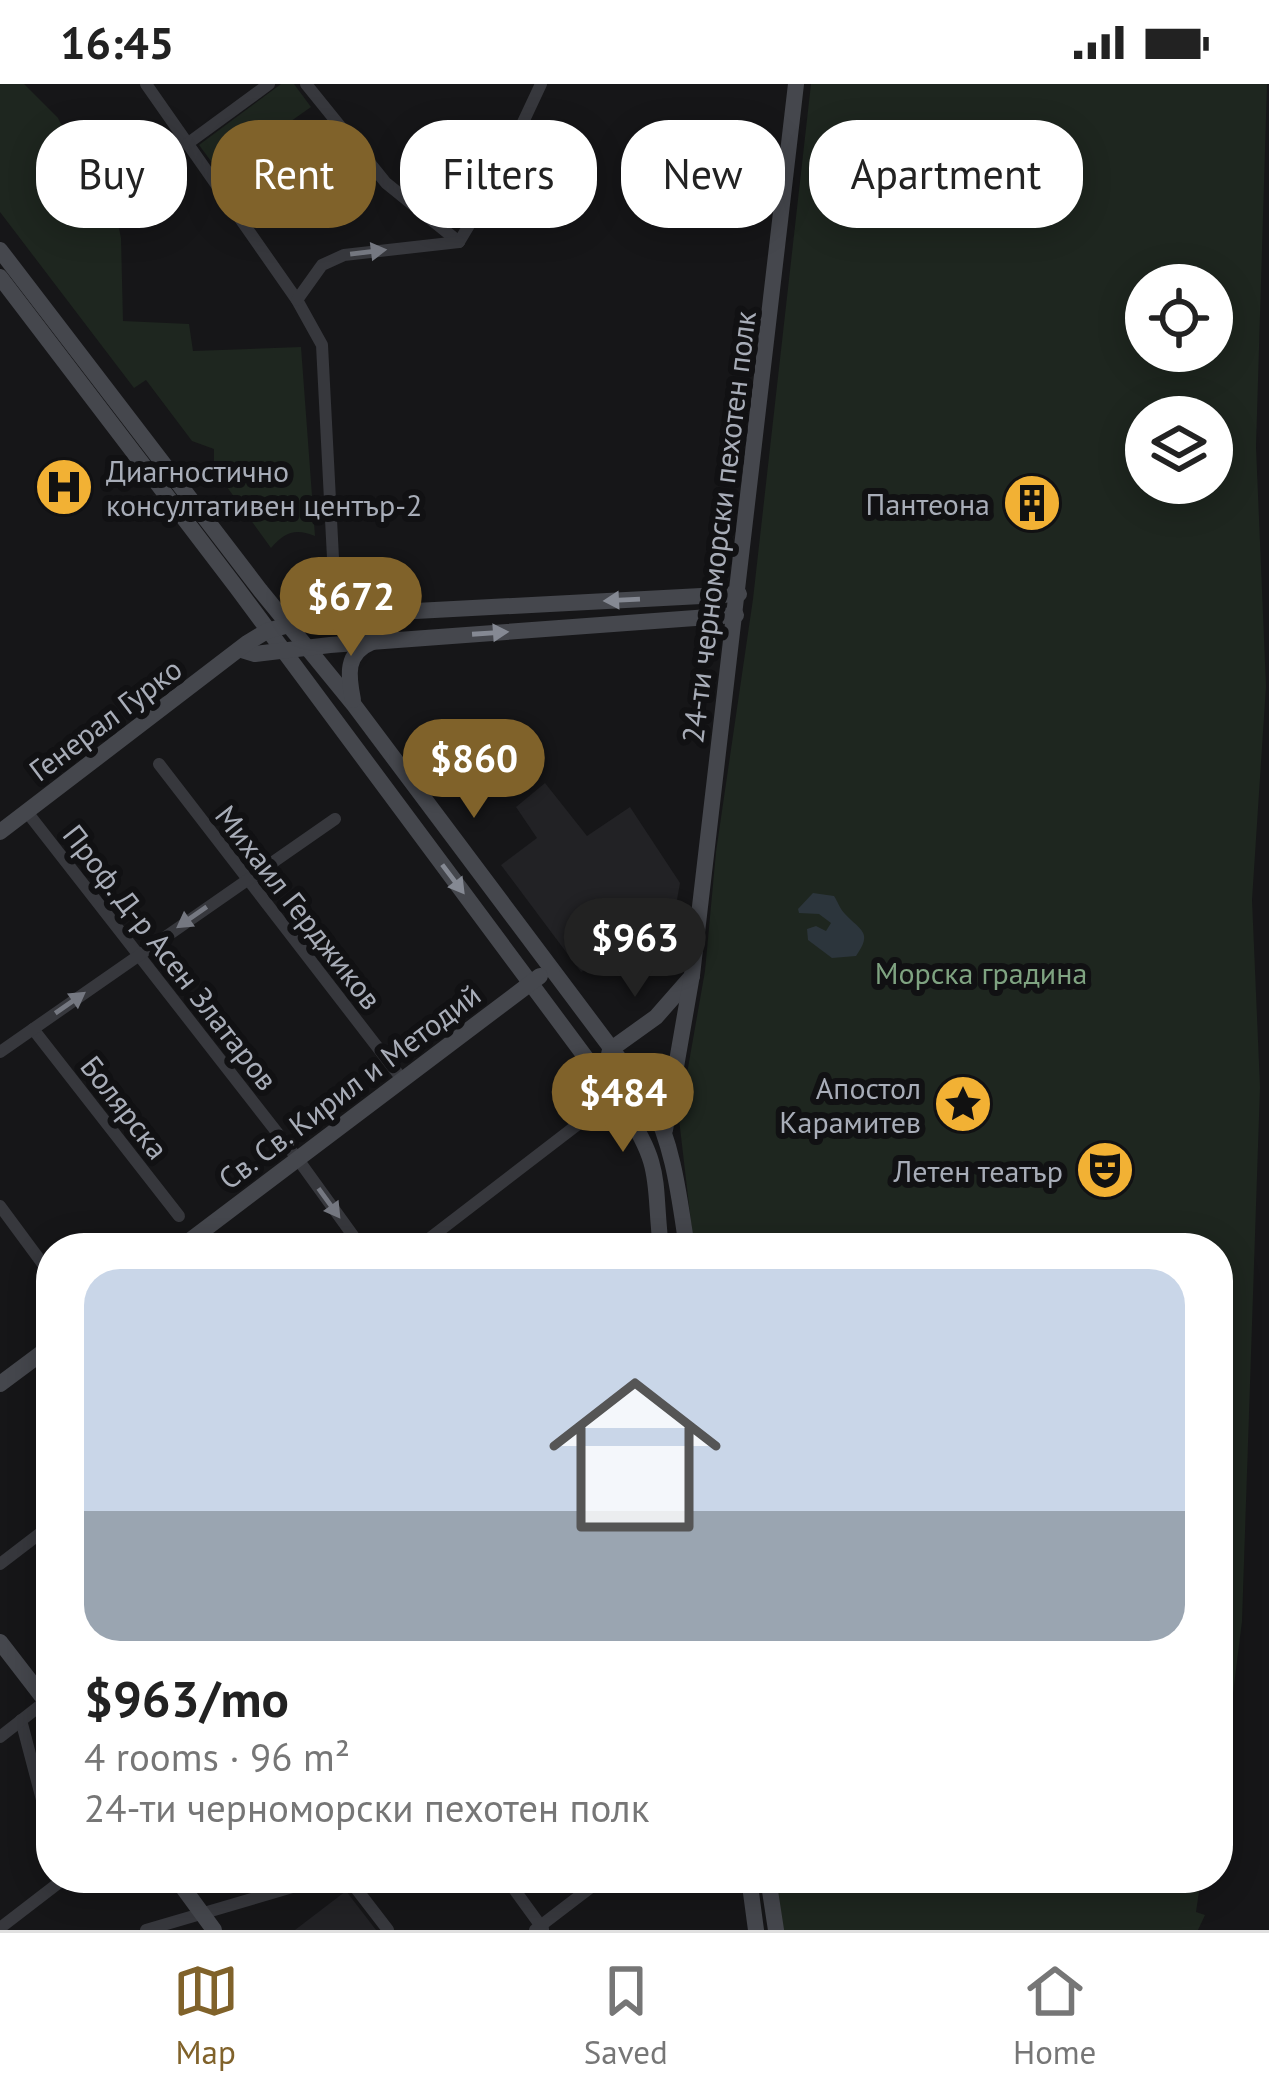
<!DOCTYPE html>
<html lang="en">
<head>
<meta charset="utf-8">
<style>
  body { margin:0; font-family:"PT Sans",sans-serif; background:#f6f6f6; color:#222; height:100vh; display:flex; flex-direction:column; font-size:45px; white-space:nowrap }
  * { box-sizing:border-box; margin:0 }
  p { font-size:39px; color:#767676 }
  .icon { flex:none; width:66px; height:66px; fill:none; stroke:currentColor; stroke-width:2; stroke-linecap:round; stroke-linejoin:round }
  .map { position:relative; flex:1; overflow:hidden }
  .side { position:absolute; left:36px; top:1149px; width:1197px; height:660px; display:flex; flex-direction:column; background:#fff; border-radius:48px; box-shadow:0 6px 30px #0003 }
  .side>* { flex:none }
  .top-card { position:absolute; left:36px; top:36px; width:1197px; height:108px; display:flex; gap:24px }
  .tools { position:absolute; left:1125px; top:180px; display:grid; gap:24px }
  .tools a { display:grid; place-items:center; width:108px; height:108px; border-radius:50%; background:#fff; box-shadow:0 6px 30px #0003; font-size:60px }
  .price { position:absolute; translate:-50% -102px; padding:0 27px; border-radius:42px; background:#80622a; color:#fff; font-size:39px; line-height:78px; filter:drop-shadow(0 3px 6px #0008) }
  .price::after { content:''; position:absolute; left:50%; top:72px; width:36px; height:27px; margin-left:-18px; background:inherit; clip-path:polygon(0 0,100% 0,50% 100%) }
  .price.on { background:#222; color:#fff }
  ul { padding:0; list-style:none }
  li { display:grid; align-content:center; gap:24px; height:636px; padding:0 48px }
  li+li { border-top:3px solid #e0e0e0 }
  li span { display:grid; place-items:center; height:372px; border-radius:36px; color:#555 }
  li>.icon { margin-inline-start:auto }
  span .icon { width:216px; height:216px; fill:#fffc; stroke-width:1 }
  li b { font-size:51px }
  .chip { padding:0 42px; border-radius:48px; background:#fff; box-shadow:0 6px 30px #0003; font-size:42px; line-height:108px }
  .chip.on { background:#80622a; color:#fff }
  .status { display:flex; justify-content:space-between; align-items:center; height:84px; padding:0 60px; background:#fff; direction:ltr }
  .status svg { height:33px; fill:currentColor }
  .tabs { display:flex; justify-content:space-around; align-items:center; height:168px; border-top:3px solid #e0e0e0; background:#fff; font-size:33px; color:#767676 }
  .tabs a { display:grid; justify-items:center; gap:6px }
  .tabs .on { color:#80622a }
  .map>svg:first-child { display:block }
  .built { fill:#222225 }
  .park { fill:#1e261f; fill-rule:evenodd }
  .water { fill:#2c353c }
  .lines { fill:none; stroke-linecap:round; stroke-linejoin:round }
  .street { stroke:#37383d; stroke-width:12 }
  .secondary { stroke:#45474d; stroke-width:16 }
  .oneway { fill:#757881 }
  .oneway2 { fill:#858993 }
  .labels { text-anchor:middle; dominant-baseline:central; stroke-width:12; stroke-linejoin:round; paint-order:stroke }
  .poi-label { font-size:30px; fill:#a8adb8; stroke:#111113; text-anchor:end }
  .street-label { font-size:30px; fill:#a8adb8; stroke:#111113 }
  .park-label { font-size:30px; fill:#7fa381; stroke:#111113 }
</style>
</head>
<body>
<div class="status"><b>16:45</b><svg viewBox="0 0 49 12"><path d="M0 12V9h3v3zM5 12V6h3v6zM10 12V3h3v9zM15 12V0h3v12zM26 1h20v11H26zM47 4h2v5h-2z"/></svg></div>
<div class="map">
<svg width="1269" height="1846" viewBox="0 0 1269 1846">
  <rect width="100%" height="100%" fill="#161618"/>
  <g class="built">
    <path d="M 545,699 L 587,752 L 630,723 L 680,799 L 672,843 L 581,888 L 501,781 L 537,754 L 516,723 Z"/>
    <path d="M 346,1807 L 376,1846 L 295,1846 Z"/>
  </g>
  <g class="park">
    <path d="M 0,0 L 24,0 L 58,34 L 94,105 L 109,99 L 121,154 L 123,237 L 189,240 L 193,267 L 301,263 L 315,452 C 295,444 285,448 271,464 L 214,385 L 214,365 L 192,357 L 146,296 L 134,304 L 0,128 Z"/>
    <path d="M 281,0 L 294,0 L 311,23 L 219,88 L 199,61 Z"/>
    <path d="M 811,0 L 1267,0 L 1256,363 L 1266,602 L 1252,816 L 1260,1003 L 1242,1537 L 1225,1674 L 1218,1699 L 1218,1164 L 694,1164 L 679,1035 L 705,887 L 716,768 L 753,515 ZM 1146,201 L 1212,201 L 1212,267 L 1146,267 ZM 1146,333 L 1212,333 L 1212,399 L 1146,399 Z"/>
    <path d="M 775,1794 L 1201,1794 L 1196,1828 L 1205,1831 L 1198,1846 L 783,1846 Z"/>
  </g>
  <path class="water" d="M 813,809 L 834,812 C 838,818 840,825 845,830 C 861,847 873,848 856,872 L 832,874 L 808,856 L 807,845 L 816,842 L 826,847 L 831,839 L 819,830 L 799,829 L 798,825 Z"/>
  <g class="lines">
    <g class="street">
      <path d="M 146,0 L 297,216 L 322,261 L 336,532"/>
      <path d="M 306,0 L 386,99 L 459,158"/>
      <path d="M 187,60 L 269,0"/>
      <path d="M 459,158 L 496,96 L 541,0"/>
      <path d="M 297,216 L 322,181 L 344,171 L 459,158"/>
      <path d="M 159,680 L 402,995"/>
      <path d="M 27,728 L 297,1074 L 362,1164"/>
      <path d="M 33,945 L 179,1132"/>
      <path d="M 0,968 L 335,735"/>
      <path d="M 0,1122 L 51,1191"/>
      <path d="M 417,1164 L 577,1041"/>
      <path d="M 0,1480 L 51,1441"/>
      <path d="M 21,1636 L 51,1750"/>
      <path d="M 0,1653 L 51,1613"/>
      <path d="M 348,1794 L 388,1846"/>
      <path d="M 506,1794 L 543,1845"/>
      <path d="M 0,1844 L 65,1794"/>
      <path d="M 146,1846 L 323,1794"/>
      <path d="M 535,1846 L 603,1794"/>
    </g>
    <g class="secondary">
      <path d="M 0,166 L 260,506 L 354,621 L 650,1016 C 674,1063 679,1112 687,1164"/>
      <path d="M 0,193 L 237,504 L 624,1025 C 664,1084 653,1099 661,1164"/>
      <path d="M 242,566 L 255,570 L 330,561 L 736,531"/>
      <path d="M 353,616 C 348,591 345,569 372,558"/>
      <path d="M 0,748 L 247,559 L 267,547 L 321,532 L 739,510"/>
      <path d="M 603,997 L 610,966 L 656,933 L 692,892"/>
      <path d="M 665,1046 L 692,891 L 796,0"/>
      <path d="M 180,1164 L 540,892"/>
      <path d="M 0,1300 L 51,1262"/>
      <path d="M 0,1558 L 51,1624"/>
      <path d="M 176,1794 L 214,1846"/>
      <path d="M 749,1794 L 756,1846"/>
      <path d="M 768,1794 L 776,1846"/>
    </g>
  </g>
  <defs><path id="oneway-solid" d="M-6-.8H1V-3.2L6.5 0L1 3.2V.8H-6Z" transform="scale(3)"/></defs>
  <g class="oneway">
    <use href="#oneway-solid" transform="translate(368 168) rotate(-7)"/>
    <use href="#oneway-solid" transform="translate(192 833) rotate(145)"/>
    <use href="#oneway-solid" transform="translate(70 919) rotate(-35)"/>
    <use href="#oneway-solid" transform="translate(329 1119) rotate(54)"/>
  </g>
  <g class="oneway2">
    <use href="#oneway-solid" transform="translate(622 516) rotate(177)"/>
    <use href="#oneway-solid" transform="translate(490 549) rotate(-4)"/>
    <use href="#oneway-solid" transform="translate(453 795) rotate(53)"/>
  </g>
  <defs>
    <g id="hospital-disc" transform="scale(3)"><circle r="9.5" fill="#f2b134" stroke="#111113"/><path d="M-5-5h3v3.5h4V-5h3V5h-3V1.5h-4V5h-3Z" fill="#111"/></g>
    <g id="building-disc" transform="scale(3)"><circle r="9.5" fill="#f2b134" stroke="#111113"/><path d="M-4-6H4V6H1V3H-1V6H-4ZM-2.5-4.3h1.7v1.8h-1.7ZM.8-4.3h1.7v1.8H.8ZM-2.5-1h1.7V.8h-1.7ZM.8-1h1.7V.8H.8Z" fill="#111"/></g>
    <g id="sight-disc" transform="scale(3)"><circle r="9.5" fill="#f2b134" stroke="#111113"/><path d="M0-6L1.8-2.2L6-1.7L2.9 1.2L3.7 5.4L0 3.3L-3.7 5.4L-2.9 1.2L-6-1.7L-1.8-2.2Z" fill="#111"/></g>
    <g id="theatre-disc" transform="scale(3)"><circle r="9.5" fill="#f2b134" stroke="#111113"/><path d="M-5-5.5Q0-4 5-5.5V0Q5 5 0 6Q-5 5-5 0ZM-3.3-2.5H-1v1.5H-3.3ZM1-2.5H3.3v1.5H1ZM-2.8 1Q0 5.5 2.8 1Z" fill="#111"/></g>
  </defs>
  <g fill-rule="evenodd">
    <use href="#hospital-disc" x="64" y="403"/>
    <use href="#building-disc" x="1032" y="419"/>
    <use href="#sight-disc" x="963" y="1020"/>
    <use href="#theatre-disc" x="1105" y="1086"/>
  </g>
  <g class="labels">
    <g class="poi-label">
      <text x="106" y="386" text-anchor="start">Диагностично<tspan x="106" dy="34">консултативен център-2</tspan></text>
      <text x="990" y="419">Пантеона</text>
      <text x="921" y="1003">Апостол<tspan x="921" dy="34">Карамитев</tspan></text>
      <text x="1063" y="1086">Летен театър</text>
    </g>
    <g class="street-label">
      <text transform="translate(718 443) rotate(-83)">24-ти черноморски пехотен полк</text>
      <text transform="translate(105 635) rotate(-37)">Генерал Гурко</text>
      <text transform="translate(299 823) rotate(52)">Михаил Герджиков</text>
      <text transform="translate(171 873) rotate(52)">Проф. Д-р Асен Златаров</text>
      <text transform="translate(349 1002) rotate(-37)">Св. Св. Кирил и Методий</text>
      <text transform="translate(125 1023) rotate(52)">Болярска</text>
    </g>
    <g class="park-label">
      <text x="981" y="888">Морска градина</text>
    </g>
  </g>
</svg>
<div class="tools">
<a><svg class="icon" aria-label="locate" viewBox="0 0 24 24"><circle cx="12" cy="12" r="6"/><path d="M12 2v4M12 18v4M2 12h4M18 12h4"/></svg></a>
<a><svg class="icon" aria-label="layers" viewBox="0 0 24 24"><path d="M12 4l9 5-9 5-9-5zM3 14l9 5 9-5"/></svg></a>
</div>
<b class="price" style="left:351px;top:575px">$672</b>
<b class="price" style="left:474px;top:737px">$860</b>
<b class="price on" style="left:635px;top:916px">$963</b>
<b class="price" style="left:623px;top:1071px">$484</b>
<div class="top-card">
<a class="chip">Buy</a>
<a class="chip on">Rent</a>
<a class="chip">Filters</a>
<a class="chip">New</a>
<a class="chip">Apartment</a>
</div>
<section class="side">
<ul>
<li><span style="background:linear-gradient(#c9d6e8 65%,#9aa5b1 0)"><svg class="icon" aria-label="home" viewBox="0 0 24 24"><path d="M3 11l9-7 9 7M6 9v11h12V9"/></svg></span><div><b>$963/mo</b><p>4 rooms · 96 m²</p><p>24-ти черноморски пехотен полк</p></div></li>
</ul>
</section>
</div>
<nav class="tabs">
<a class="on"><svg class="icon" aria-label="map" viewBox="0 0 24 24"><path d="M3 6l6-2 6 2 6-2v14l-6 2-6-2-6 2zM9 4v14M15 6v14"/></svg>Map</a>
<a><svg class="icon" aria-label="saved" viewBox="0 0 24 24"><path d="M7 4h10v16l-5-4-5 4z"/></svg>Saved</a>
<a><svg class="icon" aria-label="home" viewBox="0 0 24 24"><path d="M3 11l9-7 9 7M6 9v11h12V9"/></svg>Home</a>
</nav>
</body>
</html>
